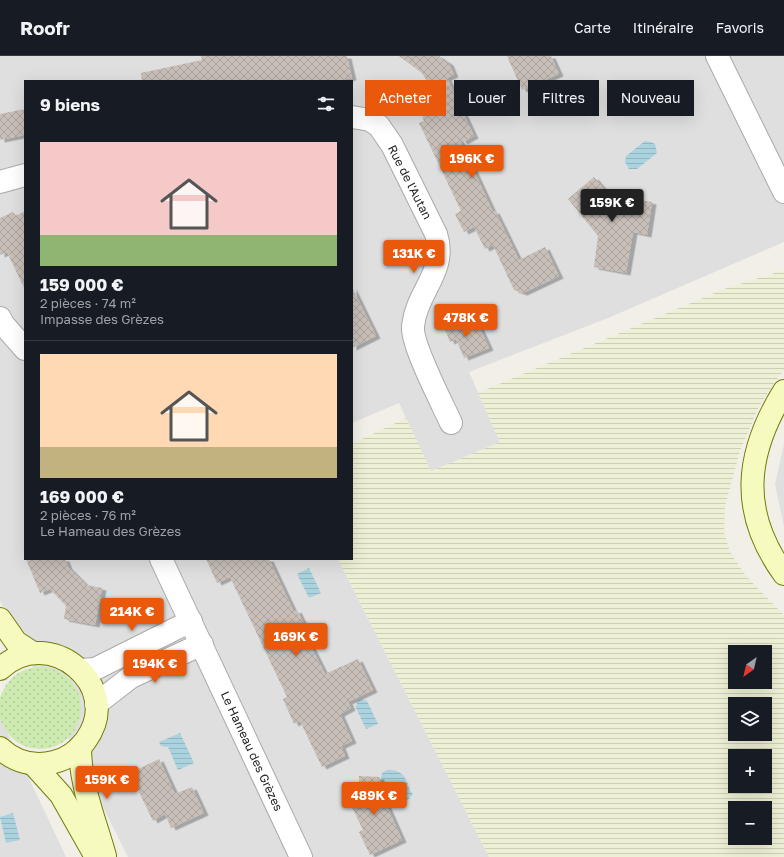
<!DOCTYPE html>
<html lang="fr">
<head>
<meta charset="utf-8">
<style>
  body { margin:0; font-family:"Golos Text",sans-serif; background:#242831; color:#f1f3f6; height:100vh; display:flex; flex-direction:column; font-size:15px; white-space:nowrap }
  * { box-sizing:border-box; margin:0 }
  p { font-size:13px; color:#9ea1a6 }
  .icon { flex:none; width:22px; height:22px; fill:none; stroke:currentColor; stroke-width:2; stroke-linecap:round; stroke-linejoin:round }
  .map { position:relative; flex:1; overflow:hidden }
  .details { position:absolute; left:24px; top:24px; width:329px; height:480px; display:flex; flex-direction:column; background:#171b24; border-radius:0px; box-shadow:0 4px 16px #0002 }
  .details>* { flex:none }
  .hud { position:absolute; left:365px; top:24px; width:359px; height:36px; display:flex; gap:8px }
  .needle { width:26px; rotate:214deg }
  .controls { position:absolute; left:728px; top:589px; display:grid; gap:8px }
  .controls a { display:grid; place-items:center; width:44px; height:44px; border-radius:0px; background:#171b24; box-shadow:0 4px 16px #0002; font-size:20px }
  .price { position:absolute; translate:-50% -34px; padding:0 9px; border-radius:4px; background:#ea580c; color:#fff; font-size:13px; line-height:26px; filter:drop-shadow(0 1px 2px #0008) }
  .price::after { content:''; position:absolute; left:50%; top:24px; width:12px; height:9px; margin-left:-6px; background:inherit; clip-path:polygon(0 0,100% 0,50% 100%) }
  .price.on { background:#222; color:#fff }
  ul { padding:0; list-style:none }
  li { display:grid; align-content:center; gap:8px; height:212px; padding:0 16px }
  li+li { border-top:1px solid #363941 }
  li span { display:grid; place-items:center; height:124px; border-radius:0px; color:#555 }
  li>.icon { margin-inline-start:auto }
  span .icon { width:72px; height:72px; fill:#fffc; stroke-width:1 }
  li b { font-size:17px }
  h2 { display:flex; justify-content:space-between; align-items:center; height:48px; padding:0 16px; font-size:17px }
  .tag { padding:0 14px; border-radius:0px; background:#171b24; box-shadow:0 4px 16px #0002; font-size:14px; line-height:36px }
  .tag.on { background:#ea580c; color:#fff }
  header { display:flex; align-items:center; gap:24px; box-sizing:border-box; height:56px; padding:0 20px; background:#171b24; border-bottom:1px solid #363941 }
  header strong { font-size:19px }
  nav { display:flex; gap:22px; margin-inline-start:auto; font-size:14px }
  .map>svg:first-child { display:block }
  .residential { fill:#e0dfdf }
  .farmland { fill:url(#farmland-rules); fill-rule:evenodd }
  .grass { fill:url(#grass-dots) }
  .water { fill:url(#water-rules) }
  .building { fill:url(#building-cross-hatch); filter:url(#shadow) }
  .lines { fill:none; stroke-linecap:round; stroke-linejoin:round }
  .street-casing { stroke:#a9a9a9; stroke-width:24 }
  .secondary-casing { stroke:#707d05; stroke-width:24 }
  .street { stroke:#fff; stroke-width:22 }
  .secondary { stroke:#f7fabf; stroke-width:22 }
  .labels { text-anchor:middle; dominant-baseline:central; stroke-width:3; stroke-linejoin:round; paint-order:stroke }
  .street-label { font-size:12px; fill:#222; stroke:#fff }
</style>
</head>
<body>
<header>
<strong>Roofr</strong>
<nav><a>Carte</a><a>Itinéraire</a><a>Favoris</a></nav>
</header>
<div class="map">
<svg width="784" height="801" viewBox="0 0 784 801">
  <defs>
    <pattern id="farmland-rules" width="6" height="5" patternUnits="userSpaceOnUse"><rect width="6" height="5" fill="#eef0d5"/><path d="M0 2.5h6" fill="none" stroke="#ccceb7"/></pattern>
    <pattern id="grass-dots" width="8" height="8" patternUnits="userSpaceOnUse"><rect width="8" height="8" fill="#cdebb0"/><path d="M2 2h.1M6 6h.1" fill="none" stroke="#b0c997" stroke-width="1.8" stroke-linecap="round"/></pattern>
    <pattern id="water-rules" width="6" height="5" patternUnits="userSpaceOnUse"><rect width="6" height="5" fill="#aad3df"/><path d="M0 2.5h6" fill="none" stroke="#92b5bf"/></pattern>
    <pattern id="building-cross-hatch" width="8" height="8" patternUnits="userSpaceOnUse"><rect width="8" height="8" fill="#c7bfb8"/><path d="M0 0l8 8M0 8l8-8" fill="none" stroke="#aba49e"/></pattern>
    <filter id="shadow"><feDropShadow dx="4.5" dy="2.5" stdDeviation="0" flood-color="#0004"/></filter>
  </defs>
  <rect width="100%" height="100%" fill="#f2efe9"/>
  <g class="residential">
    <path d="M 0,0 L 784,0 L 784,186 L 608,262 L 469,316 L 500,386 L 431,416 L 399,347 L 352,367 L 352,25 L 25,25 L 25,503 L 338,503 L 489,801 L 128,801 L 0,545 Z"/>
    <path d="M 784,388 L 784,471 L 775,428 Z"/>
    <path d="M 0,661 L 42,750 L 66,801 L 0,801 Z"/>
  </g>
  <path class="farmland" d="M 784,214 L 784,313 L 759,350 L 740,395 L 725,450 L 724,476 L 730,496 L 746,520 L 784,559 L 784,801 L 489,801 L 338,503 L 352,503 L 352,388 L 406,362 L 431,415 L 500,386 L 478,337 L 724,233 ZM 735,596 L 765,596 L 765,626 L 735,626 ZM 735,648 L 765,648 L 765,678 L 735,678 ZM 735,700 L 765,700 L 765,730 L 735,730 ZM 735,752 L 765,752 L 765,782 L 735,782 Z"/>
  <circle class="grass" cx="40" cy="652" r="41"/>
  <g class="water">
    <path d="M 645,85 L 651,86 L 655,88 L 657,97 L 637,113 L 629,113 L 625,106 L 626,100 Z"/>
    <path d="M 309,512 L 321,537 L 309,542 L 297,518 Z"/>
    <path d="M 362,643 L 367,645 L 378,668 L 366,673 L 355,650 L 357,649 L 357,645 Z"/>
    <path d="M 180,677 L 194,707 L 178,714 L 168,691 L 161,690 L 159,686 Z"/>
    <path d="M 387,714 C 403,713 407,723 410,735 L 413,738 L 407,745 L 399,744 L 395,734 L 388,734 L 382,730 L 381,721 L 382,717 Z"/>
    <path d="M 13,757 L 20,784 L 6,787 L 0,761 Z"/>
  </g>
  <g class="building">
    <path d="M 201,0 L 347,0 L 352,22 L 335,25 L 142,25 L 141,17 L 202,4 Z"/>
    <path d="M 399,0 L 439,0 L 449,7 L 454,19 L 447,22 L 474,80 L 463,86 L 456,76 L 493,156 L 495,155 L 519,204 L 545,191 L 559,220 L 523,237 L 514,234 L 493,189 L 485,193 L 474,171 L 464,176 L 455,158 L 461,155 L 419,67 L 424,65 L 422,61 L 442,51 L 422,17 Z"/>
    <path d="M 507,0 L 551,0 L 559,18 L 522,34 Z"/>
    <path d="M 25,53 L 25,79 L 0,84 L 0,58 Z"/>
    <path d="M 594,121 L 609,139 L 652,146 L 647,179 L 633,176 L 626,217 L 594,211 L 598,180 L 568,143 Z"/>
    <path d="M 25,155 L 25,234 L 7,196 L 0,199 L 0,162 L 13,156 L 16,160 Z"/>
    <path d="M 352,231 L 376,280 L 352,292 Z"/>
    <path d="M 460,262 L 465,273 L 478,268 L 489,292 L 464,302 L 456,283 L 450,286 L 443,269 Z"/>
    <path d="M 26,503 L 65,503 L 68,511 L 86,529 L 102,532 L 95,569 L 64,563 L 66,550 L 50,533 L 40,537 Z"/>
    <path d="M 206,503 L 269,503 L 294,556 L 297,554 L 311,583 L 308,584 L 325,618 L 358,603 L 373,634 L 348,646 L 351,652 L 340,658 L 352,685 L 341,690 L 345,700 L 322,711 L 300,665 L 294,668 L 283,643 L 287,641 L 230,521 L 217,527 Z"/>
    <path d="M 159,703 L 175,738 L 192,731 L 204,757 L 171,772 L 165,758 L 153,765 L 130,717 Z"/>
    <path d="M 359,720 L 380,721 L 379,732 L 402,784 L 370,799 L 359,776 L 363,774 L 349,745 L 359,745 Z"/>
  </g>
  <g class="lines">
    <g class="street-casing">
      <g id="street">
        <path d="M 717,0 L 784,136"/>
        <path d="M 352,61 L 370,64 L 379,70 L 392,89 L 436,178 C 448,215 417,234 413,270 C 411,288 442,347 451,367"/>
        <path d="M 0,126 L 25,119"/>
        <path d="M 0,262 L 3,268 L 25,293"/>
        <path d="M 161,503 L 301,801"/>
        <path d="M 80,614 L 95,613 L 191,565"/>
        <path d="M 96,648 L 131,621 L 202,588"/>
      </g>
    </g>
    <g class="secondary-casing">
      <g id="secondary">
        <path d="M 784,335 C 745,398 739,456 784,518"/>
        <path d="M 0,563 L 16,586 L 33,597"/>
        <path d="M 0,613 C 49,567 125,630 86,684 C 78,695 67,703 54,706 C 34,711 15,706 0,692"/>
        <path d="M 80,691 C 80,729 95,764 105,800"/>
        <path d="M 33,708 L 61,739 L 96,801"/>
      </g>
    </g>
    <use href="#street" class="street"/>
    <use href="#secondary" class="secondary"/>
  </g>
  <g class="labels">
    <g class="street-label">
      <text transform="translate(410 126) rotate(63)">Rue de l'Autan</text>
      <text transform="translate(252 695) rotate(65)">Le Hameau des Grèzes</text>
    </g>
  </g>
</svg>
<div class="controls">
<a><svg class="needle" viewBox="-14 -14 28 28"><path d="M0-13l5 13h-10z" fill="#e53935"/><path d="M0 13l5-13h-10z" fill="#9ea1a6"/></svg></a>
<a><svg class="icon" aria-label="layers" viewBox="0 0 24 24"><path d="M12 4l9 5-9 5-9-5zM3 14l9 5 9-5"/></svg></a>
<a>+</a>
<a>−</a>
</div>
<b class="price" style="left:472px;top:123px">196K €</b>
<b class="price on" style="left:612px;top:167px">159K €</b>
<b class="price" style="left:414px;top:218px">131K €</b>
<b class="price" style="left:466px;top:282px">478K €</b>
<b class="price" style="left:132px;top:576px">214K €</b>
<b class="price" style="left:296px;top:601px">169K €</b>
<b class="price" style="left:155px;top:628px">194K €</b>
<b class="price" style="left:107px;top:744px">159K €</b>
<b class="price" style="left:374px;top:760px">489K €</b>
<div class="hud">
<a class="tag on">Acheter</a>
<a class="tag">Louer</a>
<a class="tag">Filtres</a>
<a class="tag">Nouveau</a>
</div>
<section class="details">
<h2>9 biens<svg class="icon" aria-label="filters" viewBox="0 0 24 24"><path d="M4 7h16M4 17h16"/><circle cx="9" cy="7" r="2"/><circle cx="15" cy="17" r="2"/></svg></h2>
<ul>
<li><span style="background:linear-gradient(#f6c9c9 75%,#8fb573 0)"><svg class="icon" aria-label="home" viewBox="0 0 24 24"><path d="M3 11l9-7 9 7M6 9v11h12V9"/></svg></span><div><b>159 000 €</b><p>2 pièces · 74 m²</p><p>Impasse des Grèzes</p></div></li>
<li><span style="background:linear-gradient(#ffd9b3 75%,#c2b280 0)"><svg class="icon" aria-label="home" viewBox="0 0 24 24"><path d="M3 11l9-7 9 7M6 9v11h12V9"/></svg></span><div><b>169 000 €</b><p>2 pièces · 76 m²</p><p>Le Hameau des Grèzes</p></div></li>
</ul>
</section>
</div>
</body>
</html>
